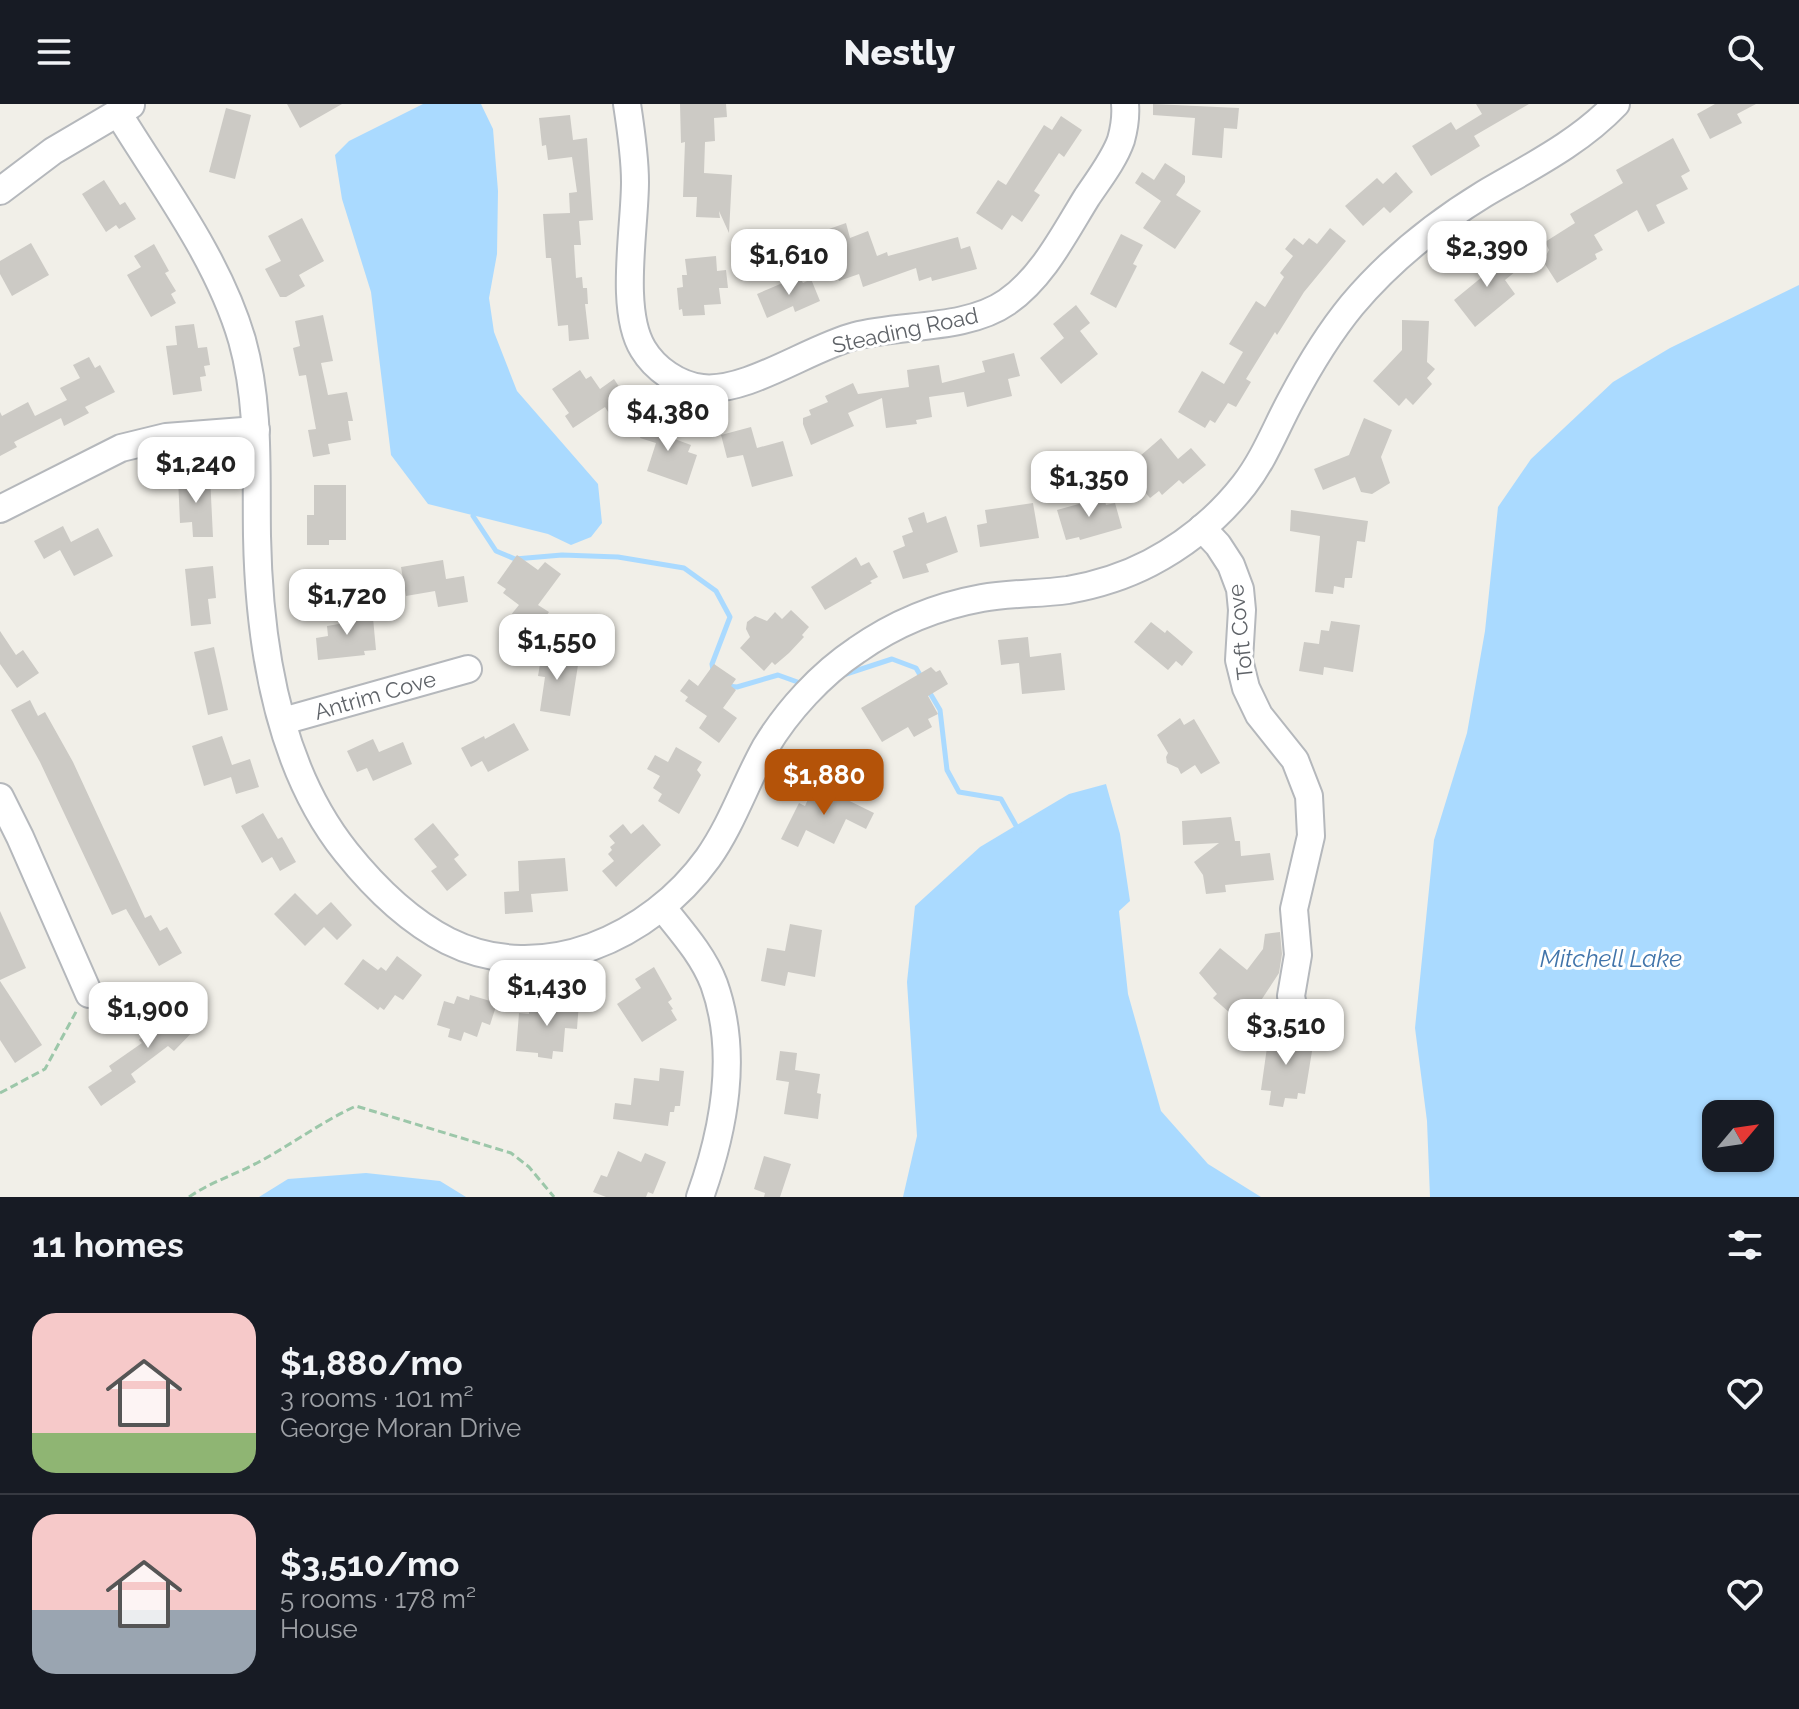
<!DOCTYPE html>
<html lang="en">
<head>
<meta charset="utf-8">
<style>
  body { margin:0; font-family:Raleway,sans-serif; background:#242831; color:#f1f3f6; height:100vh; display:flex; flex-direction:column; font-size:30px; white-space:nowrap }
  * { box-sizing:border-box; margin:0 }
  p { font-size:26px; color:#9ea1a6 }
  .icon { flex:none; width:44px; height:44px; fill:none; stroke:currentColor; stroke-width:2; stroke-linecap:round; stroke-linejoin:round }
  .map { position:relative; height:1093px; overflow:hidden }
  .panel { display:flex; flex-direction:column; background:#171b24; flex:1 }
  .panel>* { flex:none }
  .needle { width:52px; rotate:61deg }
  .controls { position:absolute; left:1702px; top:996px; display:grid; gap:16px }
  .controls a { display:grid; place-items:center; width:72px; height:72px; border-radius:16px; background:#171b24; box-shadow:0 2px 6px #0004; font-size:40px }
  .price { position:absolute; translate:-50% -68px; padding:0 18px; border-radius:16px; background:#fff; color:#222; font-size:26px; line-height:52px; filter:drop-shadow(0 2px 4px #0008) }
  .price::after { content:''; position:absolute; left:50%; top:48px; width:24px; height:18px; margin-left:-12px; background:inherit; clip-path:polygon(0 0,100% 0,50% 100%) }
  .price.on { background:#b45309; color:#fff }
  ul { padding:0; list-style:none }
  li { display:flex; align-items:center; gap:24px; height:200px; padding:0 32px }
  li+li { border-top:2px solid #363941 }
  li span { display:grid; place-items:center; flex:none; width:224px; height:160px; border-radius:24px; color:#555 }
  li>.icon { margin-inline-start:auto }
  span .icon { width:96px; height:96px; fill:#fffc; stroke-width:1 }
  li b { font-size:34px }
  h2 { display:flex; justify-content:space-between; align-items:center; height:96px; padding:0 32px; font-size:34px }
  header { display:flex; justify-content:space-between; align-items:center; height:104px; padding:0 32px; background:#171b24; font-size:36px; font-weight:800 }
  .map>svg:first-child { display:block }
  .water { fill:#aadaff; fill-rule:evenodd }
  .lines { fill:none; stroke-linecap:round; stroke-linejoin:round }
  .stream { stroke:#aadaff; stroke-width:5 }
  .building { fill:#cccac5 }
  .minor-casing { stroke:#b5b8bc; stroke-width:30 }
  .path { stroke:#9cc7a9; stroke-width:3; stroke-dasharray:8 4; stroke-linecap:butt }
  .minor { stroke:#fff; stroke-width:26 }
  .labels { text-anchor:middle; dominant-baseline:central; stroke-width:6; stroke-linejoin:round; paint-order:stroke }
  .street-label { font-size:22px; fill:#5f6368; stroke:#fff }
  .water-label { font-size:24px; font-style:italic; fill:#4174aa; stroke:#fff }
</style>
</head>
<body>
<header><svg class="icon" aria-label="menu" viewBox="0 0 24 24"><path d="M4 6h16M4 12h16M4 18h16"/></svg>Nestly<svg class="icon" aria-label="search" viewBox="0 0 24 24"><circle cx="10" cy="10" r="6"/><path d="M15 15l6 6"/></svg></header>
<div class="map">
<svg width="1799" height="1093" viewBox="0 0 1799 1093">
  <rect width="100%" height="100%" fill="#f1efe8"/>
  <g class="water">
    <path d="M 423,0 L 481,0 L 493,25 L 498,87 L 497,150 L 489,194 L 494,228 L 517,287 L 598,380 L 602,419 L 591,433 L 571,441 L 548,430 L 428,400 L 391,351 L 371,188 L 342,95 L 335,51 L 349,37 Z"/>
    <path d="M 1799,181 L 1799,1093 L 1430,1093 L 1427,1017 L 1415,924 L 1434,736 L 1467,629 L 1485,527 L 1498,403 L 1531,355 L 1613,278 L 1670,244 ZM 1716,1010 L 1760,1010 L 1760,1054 L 1716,1054 Z"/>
    <path d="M 1106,680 L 1120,730 L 1130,797 L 1119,807 L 1128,890 L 1161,1007 L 1208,1060 L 1261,1093 L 903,1093 L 917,1032 L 907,878 L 915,802 L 980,743 L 1069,690 Z"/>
    <path d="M 366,1069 L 440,1077 L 466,1093 L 259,1093 L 288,1075 Z"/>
  </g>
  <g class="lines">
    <g class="stream">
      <path d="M 473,412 L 496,447 L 515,455 L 562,451 L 618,453 L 684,464 L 716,487 L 730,513 L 712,560 L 713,566"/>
      <path d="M 840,572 L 892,555 L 916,564 L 923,576"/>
      <path d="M 728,582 L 737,583 L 778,571 L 803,580"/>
      <path d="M 927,584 L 940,606 L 947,666 L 959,688 L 1001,695 L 1019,727"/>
    </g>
  </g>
  <g class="building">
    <path d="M 287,0 L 342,0 L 300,24 Z"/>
    <path d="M 680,0 L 726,0 L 727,13 L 714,14 L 715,37 L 705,38 L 704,69 L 732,71 L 729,129 L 719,107 L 720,114 L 696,113 L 697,93 L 683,93 L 685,38 L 681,39 Z"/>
    <path d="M 1153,0 L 1239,4 L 1237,25 L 1224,24 L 1222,54 L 1192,51 L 1195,14 L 1153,11 Z"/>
    <path d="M 1476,0 L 1529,0 L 1474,32 L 1480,42 L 1431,72 L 1412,42 L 1451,18 L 1456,26 L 1482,10 Z"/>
    <path d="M 1715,0 L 1756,0 L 1737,10 L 1742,19 L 1710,35 L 1697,10 Z"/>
    <path d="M 226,4 L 251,11 L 235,75 L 209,68 Z"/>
    <path d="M 570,11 L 573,36 L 587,34 L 593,116 L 579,117 L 581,141 L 574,141 L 576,174 L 582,173 L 583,184 L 587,184 L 588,200 L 585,200 L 589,235 L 569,237 L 568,221 L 558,222 L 551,154 L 546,154 L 543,110 L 570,109 L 569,89 L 577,88 L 572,53 L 548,56 L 546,41 L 542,42 L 539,14 Z"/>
    <path d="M 1061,12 L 1082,26 L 1064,53 L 1059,49 L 1034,87 L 1040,91 L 1022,118 L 1012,111 L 1002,126 L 976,109 L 998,76 L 1006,81 L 1044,21 L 1052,26 Z"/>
    <path d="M 1673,34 L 1690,67 L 1681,72 L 1688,85 L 1656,101 L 1665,119 L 1648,128 L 1637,106 L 1594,131 L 1603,146 L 1595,150 L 1597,155 L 1557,179 L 1543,157 L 1549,146 L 1545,138 L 1575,119 L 1570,110 L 1623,79 L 1616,66 Z"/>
    <path d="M 1165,59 L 1185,72 L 1185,78 L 1176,91 L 1201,107 L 1175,145 L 1143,124 L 1161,97 L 1135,79 L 1142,68 L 1154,76 Z"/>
    <path d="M 1396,68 L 1413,88 L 1390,109 L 1384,103 L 1363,122 L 1345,102 L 1377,74 L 1383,80 Z"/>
    <path d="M 104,76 L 120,101 L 125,98 L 136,115 L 119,125 L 116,121 L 106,128 L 82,90 Z"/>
    <path d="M 302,114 L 324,157 L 299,171 L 305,182 L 286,193 L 280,193 L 265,165 L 281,157 L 268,132 Z"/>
    <path d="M 846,119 L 850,134 L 868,127 L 877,152 L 887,148 L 888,152 L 958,133 L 961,145 L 970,142 L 977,165 L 932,177 L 931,173 L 919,177 L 916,164 L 863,183 L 859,170 L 839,177 L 827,142 L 835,140 L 829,125 Z"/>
    <path d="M 1330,124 L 1346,137 L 1304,188 L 1277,231 L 1275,228 L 1246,275 L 1251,278 L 1236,303 L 1228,299 L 1215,319 L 1210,316 L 1205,324 L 1178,308 L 1202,267 L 1224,280 L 1243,248 L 1229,240 L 1256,197 L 1265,203 L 1284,173 L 1280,169 L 1293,152 L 1285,145 L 1294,134 L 1303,141 L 1309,134 L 1317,140 Z"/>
    <path d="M 1121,130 L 1143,141 L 1133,160 L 1137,162 L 1116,204 L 1090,190 Z"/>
    <path d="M 31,139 L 49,171 L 12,192 L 0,170 L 0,157 Z"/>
    <path d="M 154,140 L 169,167 L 165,169 L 176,187 L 171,190 L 176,199 L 151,213 L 127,171 L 141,163 L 134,152 Z"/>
    <path d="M 1498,145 L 1516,167 L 1505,176 L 1515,190 L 1475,223 L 1454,196 L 1482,173 L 1474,164 Z"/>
    <path d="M 716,152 L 717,167 L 726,166 L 728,184 L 719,184 L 721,200 L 704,201 L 705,211 L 683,212 L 682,205 L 679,206 L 677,184 L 683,183 L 682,171 L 687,171 L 685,155 Z"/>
    <path d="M 799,172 L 803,179 L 811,175 L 820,197 L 795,208 L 793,202 L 767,214 L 757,190 Z"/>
    <path d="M 1076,201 L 1090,219 L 1080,227 L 1098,250 L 1061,280 L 1040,254 L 1064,234 L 1053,220 Z"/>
    <path d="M 323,211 L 333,257 L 321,259 L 328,291 L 347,288 L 353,317 L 348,317 L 351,336 L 328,340 L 330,350 L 313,353 L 308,326 L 316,325 L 306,271 L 299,272 L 293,244 L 300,242 L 295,217 Z"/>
    <path d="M 1402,216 L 1429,217 L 1427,258 L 1435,265 L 1427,274 L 1432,280 L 1413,301 L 1406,294 L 1399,302 L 1373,277 L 1402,246 Z"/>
    <path d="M 194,220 L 198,244 L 207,243 L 210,261 L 204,262 L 206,272 L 200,273 L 202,287 L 173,291 L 166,242 L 177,241 L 175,222 Z"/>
    <path d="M 1014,249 L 1020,272 L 1008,275 L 1012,292 L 967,303 L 964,288 L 929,293 L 932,313 L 916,316 L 917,320 L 886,324 L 882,294 L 848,309 L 854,322 L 811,341 L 803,320 L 803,314 L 811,311 L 809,306 L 828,298 L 825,292 L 853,279 L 858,290 L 909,283 L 907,266 L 939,261 L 942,279 L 985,268 L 982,257 Z"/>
    <path d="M 89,253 L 95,264 L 100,261 L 115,288 L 85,303 L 89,309 L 64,322 L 61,314 L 14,338 L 17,343 L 0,352 L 0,308 L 2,312 L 28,298 L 35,312 L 67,296 L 60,284 L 80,274 L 73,261 Z"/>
    <path d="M 580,266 L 586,275 L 591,272 L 600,285 L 614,275 L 631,301 L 612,314 L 605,303 L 573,324 L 565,312 L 569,309 L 552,285 Z"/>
    <path d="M 647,314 L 672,322 L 669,333 L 691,341 L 688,348 L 697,351 L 687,381 L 647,367 L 656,339 L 640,334 Z"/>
    <path d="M 1364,314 L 1392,326 L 1381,353 L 1390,379 L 1372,390 L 1361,388 L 1355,373 L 1323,386 L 1314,365 L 1349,351 Z"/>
    <path d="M 751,323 L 757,344 L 783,337 L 793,372 L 752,383 L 743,351 L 727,354 L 721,331 Z"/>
    <path d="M 1161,334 L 1178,355 L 1191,344 L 1206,361 L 1183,380 L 1179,376 L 1162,391 L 1159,387 L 1150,394 L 1125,365 Z"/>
    <path d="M 210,372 L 213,433 L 193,433 L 192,418 L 180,419 L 178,374 Z"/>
    <path d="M 314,381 L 346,381 L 346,436 L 329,436 L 329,441 L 307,441 L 307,411 L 314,411 Z"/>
    <path d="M 1104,393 L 1106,401 L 1115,399 L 1122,424 L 1080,436 L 1079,433 L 1066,436 L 1057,406 Z"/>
    <path d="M 1033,399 L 1039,434 L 980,443 L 977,421 L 987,419 L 985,406 Z"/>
    <path d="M 1291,406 L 1368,417 L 1365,438 L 1357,437 L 1352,474 L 1345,474 L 1344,484 L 1334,482 L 1333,490 L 1315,488 L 1320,432 L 1290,427 Z"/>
    <path d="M 924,408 L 927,419 L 946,412 L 958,448 L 926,460 L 929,468 L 903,475 L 893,447 L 905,442 L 902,432 L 913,428 L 908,414 Z"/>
    <path d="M 63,422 L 71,438 L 98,424 L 113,452 L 74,472 L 60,446 L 44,455 L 34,437 Z"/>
    <path d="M 517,451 L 538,466 L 545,458 L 561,470 L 538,501 L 549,508 L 534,529 L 510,512 L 519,501 L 503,489 L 506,485 L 497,479 Z"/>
    <path d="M 856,453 L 861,462 L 869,458 L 878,473 L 870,477 L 872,479 L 825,506 L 811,483 Z"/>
    <path d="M 443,456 L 446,475 L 464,472 L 468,498 L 438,503 L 435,487 L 406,492 L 401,463 Z"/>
    <path d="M 213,462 L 216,494 L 208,495 L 211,520 L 191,522 L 185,465 Z"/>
    <path d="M 354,504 L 355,516 L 373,514 L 376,546 L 364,547 L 365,551 L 318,556 L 316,534 L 328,532 L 327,522 L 339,520 L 338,506 Z"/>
    <path d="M 791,506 L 809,523 L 802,531 L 804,533 L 789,549 L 775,561 L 772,558 L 764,567 L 740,544 L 750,533 L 746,525 L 747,518 L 755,512 L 767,517 L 775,508 L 782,515 Z"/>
    <path d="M 1331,517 L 1360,521 L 1353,568 L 1324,563 L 1323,571 L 1299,567 L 1304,538 L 1319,540 L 1321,526 L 1329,527 Z"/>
    <path d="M 1151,518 L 1165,529 L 1167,526 L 1193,548 L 1182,562 L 1176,557 L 1168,566 L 1134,538 Z"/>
    <path d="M 0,527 L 16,551 L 23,546 L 39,569 L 17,584 L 0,560 Z"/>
    <path d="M 1028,533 L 1030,553 L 1061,549 L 1065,586 L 1022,590 L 1019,559 L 1001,561 L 998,536 Z"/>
    <path d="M 543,542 L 567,546 L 565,560 L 578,561 L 570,612 L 540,607 L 545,573 L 538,572 Z"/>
    <path d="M 214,543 L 228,606 L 208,611 L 194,548 Z"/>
    <path d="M 714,560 L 736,575 L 731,582 L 736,586 L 723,604 L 737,614 L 719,639 L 699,624 L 707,612 L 685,597 L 688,593 L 680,587 L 689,575 L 698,582 Z"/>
    <path d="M 931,563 L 936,568 L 940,566 L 948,580 L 928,592 L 938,610 L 928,615 L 932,623 L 914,633 L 908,623 L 882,638 L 861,604 Z"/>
    <path d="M 30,596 L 38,612 L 45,608 L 73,658 L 145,814 L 151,811 L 160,827 L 167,823 L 182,849 L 159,862 L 126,805 L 112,811 L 40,658 L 11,606 Z"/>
    <path d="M 1180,614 L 1184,621 L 1194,615 L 1220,659 L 1201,670 L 1195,661 L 1181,670 L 1178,664 L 1167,659 L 1166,653 L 1168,649 L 1157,631 Z"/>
    <path d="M 514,619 L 529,646 L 488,668 L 482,657 L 471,663 L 461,644 L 484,632 L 485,635 Z"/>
    <path d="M 222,632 L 232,661 L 250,655 L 259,683 L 236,690 L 231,673 L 204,682 L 192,642 Z"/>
    <path d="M 373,635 L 379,648 L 403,638 L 412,660 L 373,677 L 367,664 L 357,668 L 347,647 Z"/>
    <path d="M 676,643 L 702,658 L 697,666 L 701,671 L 679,710 L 658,697 L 662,690 L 653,684 L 660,672 L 647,665 L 655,651 L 668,658 Z"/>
    <path d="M 815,680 L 874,709 L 866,725 L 846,715 L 834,740 L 806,726 L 798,743 L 781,735 L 799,699 L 805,702 Z"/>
    <path d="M 263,709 L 278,735 L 282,733 L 296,758 L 280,767 L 272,753 L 262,759 L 241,722 Z"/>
    <path d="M 1231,713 L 1235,737 L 1240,737 L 1241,752 L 1270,749 L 1274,776 L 1225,781 L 1226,788 L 1206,790 L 1203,771 L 1194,758 L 1219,739 L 1183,741 L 1182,717 Z"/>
    <path d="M 433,719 L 459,751 L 454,755 L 467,771 L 447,787 L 431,767 L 437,763 L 414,735 Z"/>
    <path d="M 623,720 L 631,730 L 643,720 L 661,741 L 616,783 L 602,767 L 614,757 L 608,750 L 612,746 L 610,743 L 615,739 L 609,732 Z"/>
    <path d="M 565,754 L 568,787 L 531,790 L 533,808 L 505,810 L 504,788 L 519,787 L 518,757 Z"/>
    <path d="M 295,789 L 317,811 L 331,798 L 352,821 L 337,836 L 324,823 L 305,842 L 274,810 Z"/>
    <path d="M 0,807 L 26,864 L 0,876 Z"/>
    <path d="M 790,820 L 822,826 L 815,873 L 788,868 L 785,882 L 761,877 L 767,844 L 785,847 Z"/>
    <path d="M 1280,828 L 1282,850 L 1279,869 L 1258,901 L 1264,908 L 1248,925 L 1213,894 L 1217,890 L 1199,869 L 1220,844 L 1247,866 L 1263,845 L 1265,830 Z"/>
    <path d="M 397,852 L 422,871 L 403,896 L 395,891 L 384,906 L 380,903 L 378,906 L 344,880 L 363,855 L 378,866 L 381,863 L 386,867 Z"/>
    <path d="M 654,863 L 672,895 L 668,898 L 673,905 L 671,906 L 677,916 L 642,938 L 617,900 L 641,884 L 635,875 Z"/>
    <path d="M 0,877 L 42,941 L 15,959 L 0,936 Z"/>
    <path d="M 470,891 L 497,899 L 490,921 L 482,918 L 477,933 L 464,928 L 461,937 L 448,933 L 450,925 L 437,921 L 444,897 L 454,900 L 457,892 L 469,896 Z"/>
    <path d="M 179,894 L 203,917 L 174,947 L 168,942 L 131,970 L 136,978 L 101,1002 L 88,983 L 112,967 L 109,962 L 142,939 L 139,936 Z"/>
    <path d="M 544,895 L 579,898 L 577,925 L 565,924 L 563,948 L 553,947 L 552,955 L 538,953 L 538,949 L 516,947 L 519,909 L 529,910 L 529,906 L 543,907 Z"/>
    <path d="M 1270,922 L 1281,923 L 1285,932 L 1293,937 L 1314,935 L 1305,990 L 1298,989 L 1297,995 L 1285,994 L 1283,1003 L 1269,1001 L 1271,987 L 1261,986 Z"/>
    <path d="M 780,947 L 797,949 L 795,966 L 820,970 L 817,989 L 821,990 L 818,1015 L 784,1010 L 789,978 L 776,976 Z"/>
    <path d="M 660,964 L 684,967 L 680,1002 L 675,1002 L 674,1008 L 670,1008 L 668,1022 L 613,1015 L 615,999 L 631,1001 L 634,974 L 659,977 Z"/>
    <path d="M 618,1047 L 641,1058 L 645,1049 L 666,1058 L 653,1090 L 648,1088 L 646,1093 L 606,1093 L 593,1088 L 601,1071 L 607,1073 Z"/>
    <path d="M 764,1052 L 791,1060 L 780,1093 L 764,1093 L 765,1089 L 754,1085 Z"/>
  </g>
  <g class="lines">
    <g class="minor-casing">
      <g id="minor">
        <path d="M 627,0 C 631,26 635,52 635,78 C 635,124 619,206 643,245 C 655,265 678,281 702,284 C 747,289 809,244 855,232 C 902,220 967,226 1007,198 C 1043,173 1064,130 1087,93 C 1099,75 1114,56 1121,36 C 1124,25 1126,11 1125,0"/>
        <path d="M 118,9 C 162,81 218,154 242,236 C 260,300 256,367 257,432 C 259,539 278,663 346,748 C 374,783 409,817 448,837 C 542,884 651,833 708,754 C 732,720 745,680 765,644 C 787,607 821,570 857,546 C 894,520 938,502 982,494 C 1010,489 1039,490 1068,486 C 1096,481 1125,472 1150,459 C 1186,440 1219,413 1244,381 C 1265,354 1276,323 1292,294 C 1309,262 1329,229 1352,201 C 1389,157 1435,120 1484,90 C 1530,63 1579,39 1616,0"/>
        <path d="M 0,87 L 53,47 L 131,1"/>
        <path d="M 0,405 L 121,344 L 166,333 L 256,326"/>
        <path d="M 1202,424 L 1218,441 L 1231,461 L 1240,485 L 1242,506 L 1239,556 L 1246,584 L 1259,611 L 1295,656 L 1309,692 L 1311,732 L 1294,805 L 1298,851 L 1291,892 L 1297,922"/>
        <path d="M 283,617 L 468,565"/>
        <path d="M 0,693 L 20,733 L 89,890"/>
        <path d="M 662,803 C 681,827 703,851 714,880 C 739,950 724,1026 700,1093"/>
      </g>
    </g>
    <g class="path">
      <path d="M 0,989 L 45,965 L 77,906"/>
      <path d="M 189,1093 C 211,1078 234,1071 257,1059 C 291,1041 321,1018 356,1002 L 511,1049 L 529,1063 L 554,1093"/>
    </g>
    <use href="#minor" class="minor"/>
  </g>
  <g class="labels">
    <g class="street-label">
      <text transform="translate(905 226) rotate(-12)">Steading Road</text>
      <text transform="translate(1240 528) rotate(-96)">Toft Cove</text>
      <text transform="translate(375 591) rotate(-16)">Antrim Cove</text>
    </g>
    <g class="water-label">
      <text x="1611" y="854">Mitchell Lake</text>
    </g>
  </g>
</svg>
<div class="controls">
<a><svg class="needle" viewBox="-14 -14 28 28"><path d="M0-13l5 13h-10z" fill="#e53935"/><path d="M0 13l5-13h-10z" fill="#9ea1a6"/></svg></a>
</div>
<b class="price" style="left:1487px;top:185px">$2,390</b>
<b class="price" style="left:789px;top:193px">$1,610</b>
<b class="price" style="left:668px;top:349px">$4,380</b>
<b class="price" style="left:196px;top:401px">$1,240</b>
<b class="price" style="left:1089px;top:415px">$1,350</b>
<b class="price" style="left:347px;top:533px">$1,720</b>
<b class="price" style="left:557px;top:578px">$1,550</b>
<b class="price on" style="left:824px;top:713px">$1,880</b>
<b class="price" style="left:547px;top:924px">$1,430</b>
<b class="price" style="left:148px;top:946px">$1,900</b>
<b class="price" style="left:1286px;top:963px">$3,510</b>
</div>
<section class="panel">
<h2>11 homes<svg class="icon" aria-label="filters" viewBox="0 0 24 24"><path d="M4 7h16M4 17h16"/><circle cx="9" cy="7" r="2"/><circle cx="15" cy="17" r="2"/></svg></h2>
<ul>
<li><span style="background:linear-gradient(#f6c9c9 75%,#8fb573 0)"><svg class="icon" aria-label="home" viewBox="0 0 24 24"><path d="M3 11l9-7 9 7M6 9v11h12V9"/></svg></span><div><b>$1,880/mo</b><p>3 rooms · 101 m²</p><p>George Moran Drive</p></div><svg class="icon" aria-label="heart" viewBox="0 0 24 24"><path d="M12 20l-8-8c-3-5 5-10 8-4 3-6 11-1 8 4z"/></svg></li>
<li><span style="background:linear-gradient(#f6c9c9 60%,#9aa5b1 0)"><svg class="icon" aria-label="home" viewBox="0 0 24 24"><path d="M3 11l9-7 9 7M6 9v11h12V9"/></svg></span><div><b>$3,510/mo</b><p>5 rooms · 178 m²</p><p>House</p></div><svg class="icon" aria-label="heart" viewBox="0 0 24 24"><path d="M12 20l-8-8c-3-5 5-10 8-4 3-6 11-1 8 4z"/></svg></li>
</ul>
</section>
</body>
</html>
